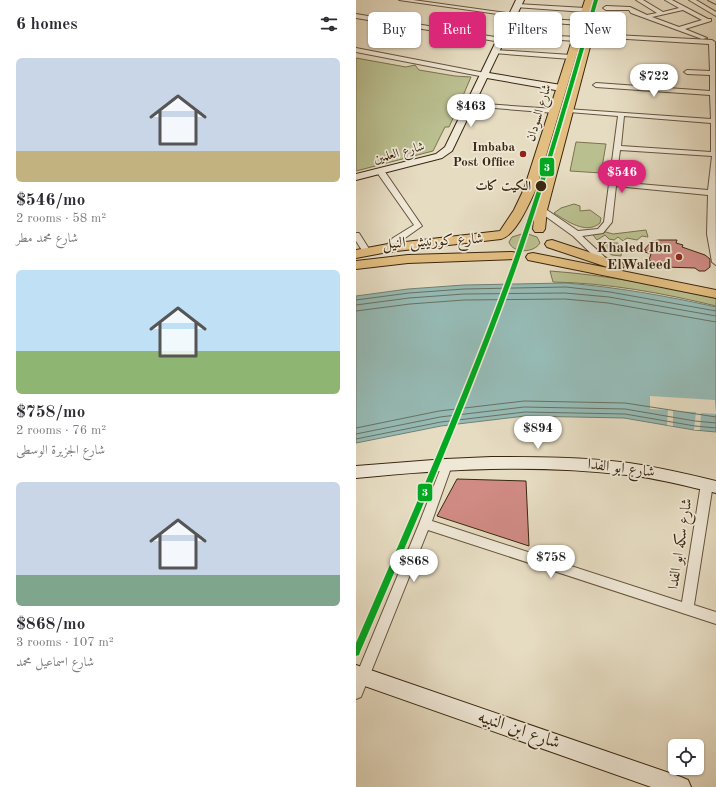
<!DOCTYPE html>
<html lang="en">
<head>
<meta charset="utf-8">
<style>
  body { margin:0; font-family:"Old Standard TT",Amiri,serif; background:#f2f2f3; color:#2b2b33; height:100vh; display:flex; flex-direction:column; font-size:15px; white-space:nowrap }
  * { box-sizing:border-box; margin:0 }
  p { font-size:13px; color:#7c7c81 }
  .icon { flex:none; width:22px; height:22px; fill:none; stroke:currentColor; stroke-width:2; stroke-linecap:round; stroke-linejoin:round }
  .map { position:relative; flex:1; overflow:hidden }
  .sheet { display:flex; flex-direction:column; background:#fff; width:356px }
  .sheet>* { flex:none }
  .guide { position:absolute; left:12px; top:12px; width:288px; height:36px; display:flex; gap:8px }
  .tools { position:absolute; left:312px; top:739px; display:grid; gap:8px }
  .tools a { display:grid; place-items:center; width:36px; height:36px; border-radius:6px; background:#fff; box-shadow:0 1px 3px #0004; font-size:20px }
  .price { position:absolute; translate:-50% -34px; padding:0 9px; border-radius:14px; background:#fff; color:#222; font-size:13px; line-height:26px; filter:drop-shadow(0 1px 2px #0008) }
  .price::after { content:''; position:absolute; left:50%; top:24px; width:12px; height:9px; margin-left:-6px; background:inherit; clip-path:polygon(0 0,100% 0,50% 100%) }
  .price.on { background:#db2777; color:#fff }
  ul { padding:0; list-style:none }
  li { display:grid; align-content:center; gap:8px; height:212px; padding:0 16px }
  li span { display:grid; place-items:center; height:124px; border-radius:6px; color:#555 }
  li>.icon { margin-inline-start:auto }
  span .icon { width:72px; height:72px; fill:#fffc; stroke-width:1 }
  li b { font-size:17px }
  h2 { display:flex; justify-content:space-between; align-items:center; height:48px; padding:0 16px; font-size:17px }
  .chip { padding:0 14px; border-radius:6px; background:#fff; box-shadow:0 1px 3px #0004; font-size:14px; line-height:36px }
  .chip.on { background:#db2777; color:#fff }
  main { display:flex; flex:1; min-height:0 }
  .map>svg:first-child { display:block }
  .green { fill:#babf90; stroke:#7a7350 }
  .water { fill:#96bbb6; stroke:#718073 }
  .pier { fill:#e6dcc2 }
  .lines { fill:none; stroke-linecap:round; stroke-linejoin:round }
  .shore { stroke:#687162; stroke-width:1 }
  .building { fill:#d08b84; stroke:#3a270f }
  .street-casing { stroke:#65543c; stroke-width:2 }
  .secondary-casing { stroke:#3a270f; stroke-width:2 }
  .primary-casing { stroke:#3a270f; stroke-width:2 }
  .street { fill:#efe8d7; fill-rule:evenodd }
  .secondary { fill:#efe8d7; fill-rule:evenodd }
  .primary { fill:#e3be81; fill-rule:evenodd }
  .metro-1-casing { stroke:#efe8d7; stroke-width:3 }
  .metro-1 { fill:#03a822; fill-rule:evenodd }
  .poi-dot { fill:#8f2418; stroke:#efe8d7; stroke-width:1.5 }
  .stop-dot { fill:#3a270f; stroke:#efe8d7; stroke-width:1.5 }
  .labels { text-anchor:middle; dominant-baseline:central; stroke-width:3.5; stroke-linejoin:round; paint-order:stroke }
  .far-street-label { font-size:13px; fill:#3a270f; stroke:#efe8d7 }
  .far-poi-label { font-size:13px; font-weight:bold; fill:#3a270f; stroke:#efe8d7; text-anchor:end }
  .far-stop-label { font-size:13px; font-weight:bold; fill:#3a270f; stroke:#efe8d7; text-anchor:end }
  .street-label { font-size:15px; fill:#3a270f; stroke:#efe8d7 }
  .poi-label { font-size:15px; font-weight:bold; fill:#3a270f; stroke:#efe8d7; text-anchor:end }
  .near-street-label { font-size:18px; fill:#3a270f; stroke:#efe8d7 }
  .line-badge { stroke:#efe8d7; stroke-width:1.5 }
  .badge-label { font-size:11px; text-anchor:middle; font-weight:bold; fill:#fff }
</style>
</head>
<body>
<main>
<section class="sheet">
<h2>6 homes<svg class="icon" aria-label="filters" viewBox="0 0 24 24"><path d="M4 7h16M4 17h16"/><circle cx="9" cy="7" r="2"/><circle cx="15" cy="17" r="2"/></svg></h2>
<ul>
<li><span style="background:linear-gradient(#c9d6e8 75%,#c2b280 0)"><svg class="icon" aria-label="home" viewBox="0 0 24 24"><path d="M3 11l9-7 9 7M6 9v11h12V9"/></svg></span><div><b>$546/mo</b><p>2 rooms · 58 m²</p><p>شارع محمد مطر</p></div></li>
<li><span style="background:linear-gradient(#bfe0f5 65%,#8fb573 0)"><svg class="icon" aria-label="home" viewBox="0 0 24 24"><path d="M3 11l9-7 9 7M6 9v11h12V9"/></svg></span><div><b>$758/mo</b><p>2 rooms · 76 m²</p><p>شارع الجزيرة الوسطى</p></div></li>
<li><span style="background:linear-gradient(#c9d6e8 75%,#7fa58c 0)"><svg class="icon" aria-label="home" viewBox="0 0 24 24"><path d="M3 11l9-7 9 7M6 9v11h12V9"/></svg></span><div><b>$868/mo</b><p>3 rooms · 107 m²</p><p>شارع اسماعيل محمد</p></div></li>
</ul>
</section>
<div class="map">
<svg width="360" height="787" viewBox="0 0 360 787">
  <rect width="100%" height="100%" fill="#e6dcc2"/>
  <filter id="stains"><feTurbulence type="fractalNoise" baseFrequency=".005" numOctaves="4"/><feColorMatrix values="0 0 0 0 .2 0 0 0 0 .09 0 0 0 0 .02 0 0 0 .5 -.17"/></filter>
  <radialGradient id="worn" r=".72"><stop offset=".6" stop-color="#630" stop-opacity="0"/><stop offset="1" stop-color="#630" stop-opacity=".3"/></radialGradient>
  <g class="green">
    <path d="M 0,58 L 50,67 L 59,65 L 63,70 L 99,76 L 115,77 L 100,112 L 97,112 L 96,114 L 99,114 L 93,127 L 89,127 L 77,151 L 0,171 Z"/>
    <path d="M 220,142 L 250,144 L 245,173 L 214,171 Z"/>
    <path d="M 218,204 L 224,206 L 224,211 L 234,210 L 245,218 L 244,223 C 230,235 211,221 198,213 L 205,208 Z"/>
    <path d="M 290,230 L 292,237 L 286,236 L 281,240 L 271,238 L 267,241 L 262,237 L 258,240 L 253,239 L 249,235 L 241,240 L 237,235 L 250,232 L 257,234 Z"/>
    <path d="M 169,233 L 181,237 L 184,243 C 178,253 157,254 153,242 L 156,237 Z"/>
    <path d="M 250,243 L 262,243 L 266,247 L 265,256 L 256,255 L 248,250 Z"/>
    <path d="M 194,271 C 250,275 305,286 360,296 L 360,306 C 307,293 252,283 197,282 Z"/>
  </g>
  <path class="water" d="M 210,283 C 260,287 311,296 360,307 L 360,432 L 338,430 L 268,418 L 169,416 L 85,426 L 0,443 L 0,296 L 52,289 L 108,285 Z"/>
  <path class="pier" d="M 294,396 L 359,400 L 360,414 L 345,413 L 344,430 L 338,430 L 340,412 L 317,411 L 317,426 L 311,425 L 312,410 L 294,409 Z"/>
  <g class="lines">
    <g class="shore">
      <path d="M 0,300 L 53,293 L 108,289 L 210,287 L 254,292 L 360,311"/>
      <path d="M 0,305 L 53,298 L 108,294 L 209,293 L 253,297 L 360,316"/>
      <path d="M 0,311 L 54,304 L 108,300 L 209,299 L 252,303 L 360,322"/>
      <path d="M 0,428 L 83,411 L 168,401 L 269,403 L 360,417"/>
      <path d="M 0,434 L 84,417 L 168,407 L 269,409 L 339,421 L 360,423"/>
      <path d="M 0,439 L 85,422 L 169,412 L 269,414 L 339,426 L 360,428"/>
    </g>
  </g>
  <g class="building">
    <path d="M 303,240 L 321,240 L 320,243 L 327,245 L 326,247 L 349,255 L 354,259 L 354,267 L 349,271 L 343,271 L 339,268 L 309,267 L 293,260 L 295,254 L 289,252 L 290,250 L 288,250 L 296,241 Z"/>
    <path d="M 101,479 L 170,481 L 173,546 L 81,516 Z"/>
  </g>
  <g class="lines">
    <g class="street-casing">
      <g id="street">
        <path d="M 43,0 L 57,0 L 158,14 L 159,15 L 156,17 L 225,21 L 228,23 L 225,25 L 155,20 L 152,18 L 155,16 Z"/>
        <path d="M 280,0 L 287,0 L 307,12 L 323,8 L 309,0 L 316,0 L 352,19 L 355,19 L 355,21 L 329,29 L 351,38 L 346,39 L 275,13 L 273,10 L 250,10 L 247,8 L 250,6 L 274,7 L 291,15 L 301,13 ZM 327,10 L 346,20 L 323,27 L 296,17 Z"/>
        <path d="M 333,0 L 340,0 L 360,12 L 360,16 Z"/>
        <path d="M 352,0 L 360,0 L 360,4 Z"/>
        <path d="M 161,4 L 229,8 L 232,10 L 229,12 L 159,7 L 159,5 Z"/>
        <path d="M 0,14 L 145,38 L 148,40 L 145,42 L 0,18 Z"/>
        <path d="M 147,33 L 220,37 L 223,39 L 220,41 L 145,36 L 145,34 Z"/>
        <path d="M 220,33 L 356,40 L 359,42 L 360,265 L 356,262 L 351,234 L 352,195 L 260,186 L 256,222 L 247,233 L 226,236 L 252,260 L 253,262 L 252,264 L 246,264 L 217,236 L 181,210 L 185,208 L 188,208 L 222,231 L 242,229 L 248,222 L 262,116 L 213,112 L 211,111 L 211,109 L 355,119 L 354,95 L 240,87 L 237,85 L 240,83 L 354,91 L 354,75 L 331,74 L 328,72 L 331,70 L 354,71 L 353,44 L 222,36 L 219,34 ZM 268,116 L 355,123 L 355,152 L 265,146 ZM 264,150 L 356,156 L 352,190 L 260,182 Z"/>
        <path d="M 0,48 L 129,73 L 132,75 L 129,77 L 0,52 Z"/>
        <path d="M 139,50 L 215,55 L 218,57 L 215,59 L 137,53 L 137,51 Z"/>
        <path d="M 115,103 L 199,109 L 202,111 L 199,113 L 113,106 L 112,105 Z"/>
        <path d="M 21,169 L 27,169 L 66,226 L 32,250 L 28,248 L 37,238 L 58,225 L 20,171 Z"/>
        <path d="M 0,233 L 3,233 L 15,252 L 14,254 L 8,254 L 7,252 L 0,241 Z"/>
        <path d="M 91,461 L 95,462 L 96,465 L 76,521 L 326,602 L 345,484 L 347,481 L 351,480 L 355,481 L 357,484 L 338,605 L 360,612 L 360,624 L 72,530 L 5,697 L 0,699 L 0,676 L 63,524 L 86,465 L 87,462 Z"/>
      </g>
    </g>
    <g class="secondary-casing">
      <g id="secondary">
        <path d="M 160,0 L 168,0 L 133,73 L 205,85 L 209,88 L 208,90 L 205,91 L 131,78 L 96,151 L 86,158 L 0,180 L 0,174 L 80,154 L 89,147 Z"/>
        <path d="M 135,457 C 181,457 227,457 273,463 C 302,467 331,474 360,481 L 360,493 C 330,486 301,478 271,475 C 180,464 90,469 0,478 L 0,466 L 90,459 Z"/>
        <path d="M 0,665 L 325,777 L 332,780 L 335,787 L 295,787 L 0,683 Z"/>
      </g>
    </g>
    <g class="primary-casing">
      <g id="primary">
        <path d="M 229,0 L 237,0 L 180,189 C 173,204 160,235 145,239 L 32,252 L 0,258 L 0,250 L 32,244 L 144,231 L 158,210 L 168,189 Z"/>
        <path d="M 236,21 L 240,24 L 191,210 L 189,229 L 187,232 L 179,232 L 177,229 L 179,210 L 232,24 Z"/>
        <path d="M 196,240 L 266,263 L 268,266 L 266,269 L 261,270 L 360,290 L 360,298 L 172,260 L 170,257 L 172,254 L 177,253 L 257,269 L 191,247 L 189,244 L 191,241 Z"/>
        <path d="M 156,252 L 161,253 L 163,256 L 161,259 L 52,263 L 0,269 L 0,261 L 52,255 Z"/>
      </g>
    </g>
    <use href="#street" class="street"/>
    <use href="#secondary" class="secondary"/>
    <use href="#primary" class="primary"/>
    <g class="metro-1-casing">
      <path id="metro-1" d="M 238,0 L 242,0 C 215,92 190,184 158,274 C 112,402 58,527 4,652 L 3,655 L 0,656 L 0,643 C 53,521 107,399 153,273 C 186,183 211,91 238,0 Z"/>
    </g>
    <use href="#metro-1" class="metro-1"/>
  </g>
  <g class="poi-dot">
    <circle cx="167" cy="154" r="4"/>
    <circle cx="323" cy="257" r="4"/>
  </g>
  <circle class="stop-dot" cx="185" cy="186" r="6"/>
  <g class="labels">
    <g class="far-street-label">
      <text transform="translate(183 113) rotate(-73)">شارع السودان</text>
      <text transform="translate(43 153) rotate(-15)">شارع العلمين</text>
    </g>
    <g class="far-poi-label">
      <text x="159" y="147">Imbaba<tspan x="159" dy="15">Post Office</tspan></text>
    </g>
    <g class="far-stop-label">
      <text x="175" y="186">الکيت کات</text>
    </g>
    <g class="street-label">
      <text transform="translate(77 242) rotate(-3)">شارع كورنيش النيل</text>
      <text transform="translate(265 469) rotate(7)">شارع ابو الفدا</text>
      <text transform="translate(325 544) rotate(-81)">شارع سكه ابو الفدا</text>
    </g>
    <g class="poi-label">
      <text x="315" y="248">Khaled Ibn<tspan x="315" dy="17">ElWaleed</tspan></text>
    </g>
    <g class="near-street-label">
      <text transform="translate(163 730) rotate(19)">شارع ابن النبيه</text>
    </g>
  </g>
  <g class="line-badge">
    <rect x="183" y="157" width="16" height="20" rx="4" fill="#03a822"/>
    <rect x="61" y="483" width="16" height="19" rx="4" fill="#03a822"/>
  </g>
  <g class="badge-label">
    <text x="191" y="171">3</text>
    <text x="69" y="496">3</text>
  </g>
  <rect width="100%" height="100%" filter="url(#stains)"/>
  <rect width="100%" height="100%" fill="url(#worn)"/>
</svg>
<div class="tools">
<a><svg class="icon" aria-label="locate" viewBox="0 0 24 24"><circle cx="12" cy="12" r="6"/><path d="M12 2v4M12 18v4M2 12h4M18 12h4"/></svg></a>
</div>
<b class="price" style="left:298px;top:98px">$722</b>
<b class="price" style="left:115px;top:128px">$463</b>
<b class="price on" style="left:266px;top:194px">$546</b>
<b class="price" style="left:182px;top:450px">$894</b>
<b class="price" style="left:195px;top:579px">$758</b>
<b class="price" style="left:58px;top:583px">$868</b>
<div class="guide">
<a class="chip">Buy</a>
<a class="chip on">Rent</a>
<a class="chip">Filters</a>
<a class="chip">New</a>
</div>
</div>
</main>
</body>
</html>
